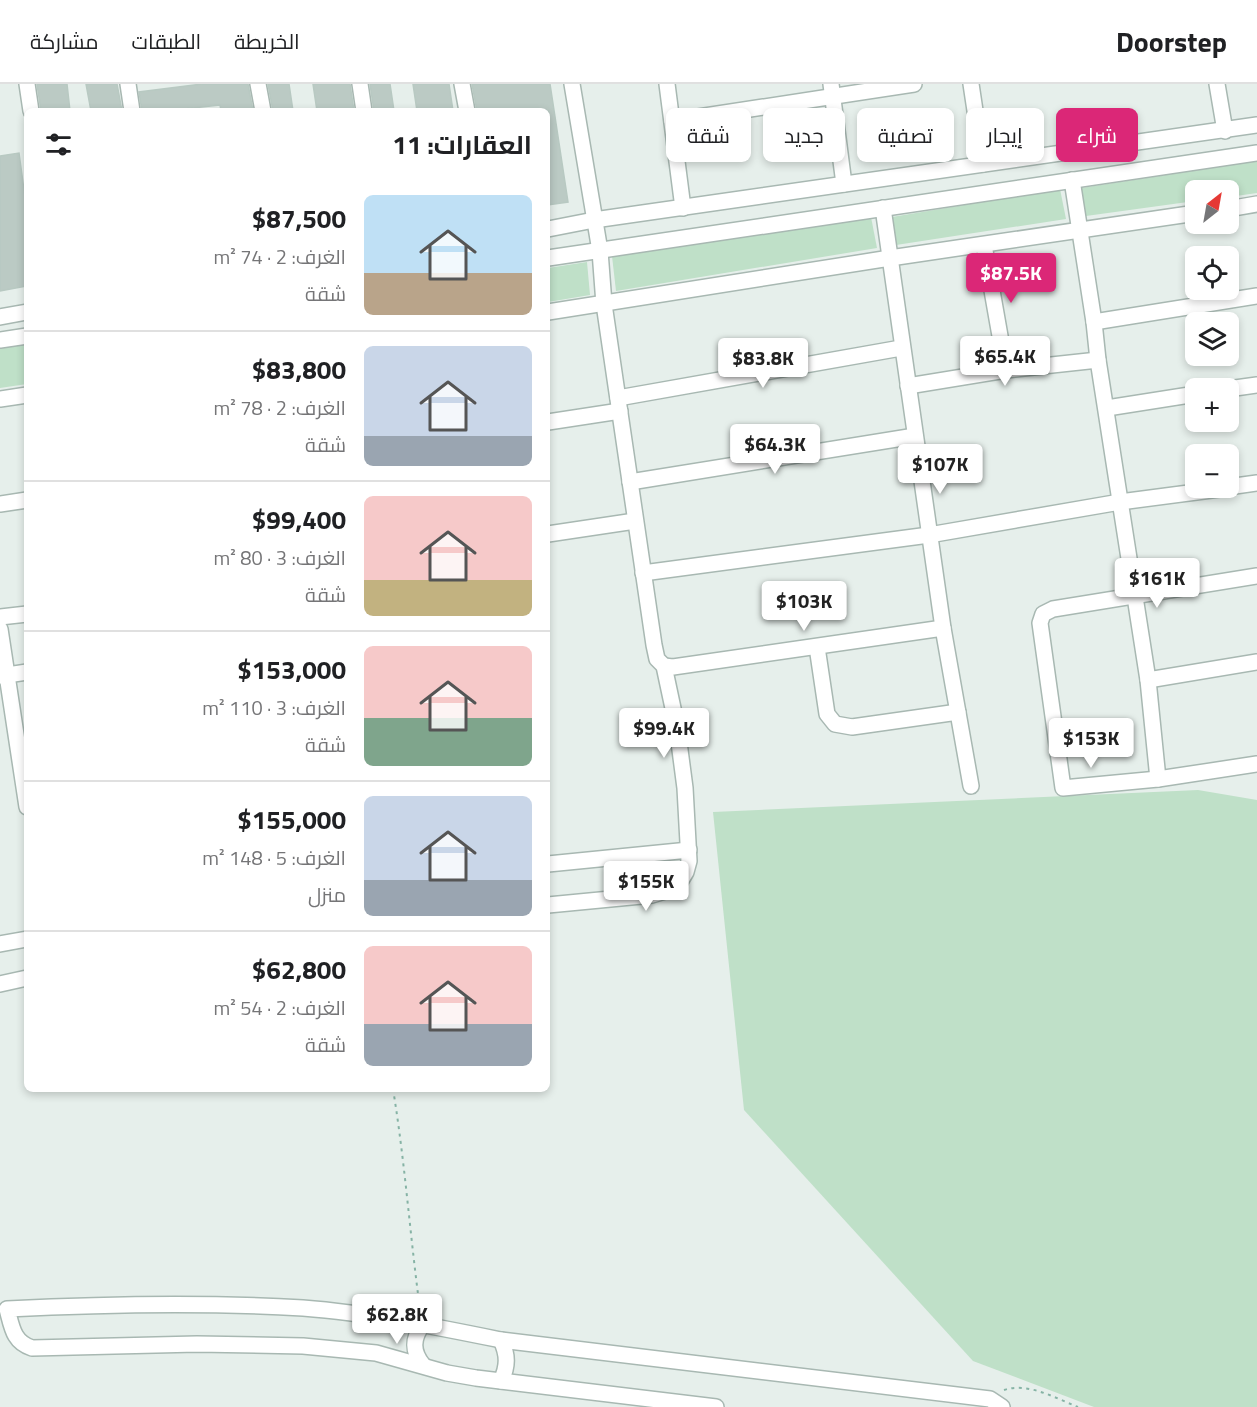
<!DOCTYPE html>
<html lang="ar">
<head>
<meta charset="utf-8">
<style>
  body { margin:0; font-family:"Titillium Web",Cairo,sans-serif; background:#f6f6f6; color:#202124; direction:rtl; height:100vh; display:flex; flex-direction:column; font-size:22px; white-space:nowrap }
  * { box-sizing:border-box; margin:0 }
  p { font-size:20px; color:#757577 }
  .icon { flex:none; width:33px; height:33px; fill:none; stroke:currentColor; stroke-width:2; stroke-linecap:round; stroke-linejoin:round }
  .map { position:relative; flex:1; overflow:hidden; direction:ltr }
  .side { position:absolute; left:24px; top:24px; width:526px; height:984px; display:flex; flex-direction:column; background:#fff; border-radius:9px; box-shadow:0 3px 9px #0003; direction:rtl }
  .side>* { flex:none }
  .banner { position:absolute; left:568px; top:24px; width:570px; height:54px; direction:rtl; display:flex; gap:12px }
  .needle { width:39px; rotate:31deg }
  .controls { position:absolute; left:1185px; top:96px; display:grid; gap:12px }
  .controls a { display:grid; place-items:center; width:54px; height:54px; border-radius:9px; background:#fff; box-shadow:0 3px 9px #0003; font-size:30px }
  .price { position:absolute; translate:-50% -51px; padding:0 14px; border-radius:6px; background:#fff; color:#222; font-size:20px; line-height:39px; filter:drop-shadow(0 2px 3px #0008) }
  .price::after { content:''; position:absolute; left:50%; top:36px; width:18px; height:14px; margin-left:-9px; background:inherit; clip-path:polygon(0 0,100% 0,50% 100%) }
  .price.active { background:#db2777; color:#fff }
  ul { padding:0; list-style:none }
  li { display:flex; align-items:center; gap:18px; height:150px; padding:0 18px }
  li+li { border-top:2px solid #e0e0e0 }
  li span { display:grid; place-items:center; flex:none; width:168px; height:120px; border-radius:9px; color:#555 }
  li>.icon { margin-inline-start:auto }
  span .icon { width:72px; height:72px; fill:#fffc; stroke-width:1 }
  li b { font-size:26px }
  h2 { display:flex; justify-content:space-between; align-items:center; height:72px; padding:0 18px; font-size:26px }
  .tag { padding:0 21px; border-radius:9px; background:#fff; box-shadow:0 3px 9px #0003; font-size:21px; line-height:54px }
  .tag.active { background:#db2777; color:#fff }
  header { display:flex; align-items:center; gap:36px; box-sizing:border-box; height:84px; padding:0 30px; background:#fff; border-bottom:2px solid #e0e0e0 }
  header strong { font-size:28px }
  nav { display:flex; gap:33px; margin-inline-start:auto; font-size:21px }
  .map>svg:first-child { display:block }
  .green { fill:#bfe0c8 }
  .building { fill:#bbcac4; stroke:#b8c9c2; stroke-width:1.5 }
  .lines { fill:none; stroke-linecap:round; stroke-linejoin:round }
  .street-casing { stroke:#a8b8b2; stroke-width:18 }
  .path { stroke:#86b3a5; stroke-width:2; stroke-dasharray:3 4.5; stroke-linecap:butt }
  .street { stroke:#fff; stroke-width:15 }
</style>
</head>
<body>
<header>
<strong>Doorstep</strong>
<nav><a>الخريطة</a><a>الطبقات</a><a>مشاركة</a></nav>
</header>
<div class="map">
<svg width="1257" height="1323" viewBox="0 0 1257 1323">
  <rect width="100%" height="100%" fill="#e6efeb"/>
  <g class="green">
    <path d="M 1257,77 L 1257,109 L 1229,113 L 1228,106 L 1196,106 L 1195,117 L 1086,132 L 1081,104 Z"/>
    <path d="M 1060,105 L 1066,135 L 896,161 L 892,133 Z"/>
    <path d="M 871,133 L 877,164 L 616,207 L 612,172 Z"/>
    <path d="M 587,178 L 590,211 L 548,218 L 548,184 Z"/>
    <path d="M 27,258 L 27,300 L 0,304 L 0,262 Z"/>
    <path d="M 1198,706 L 1257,716 L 1257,1323 L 1094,1323 L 973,1277 L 744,1026 L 713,728 Z"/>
  </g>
  <g class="building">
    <path d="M 37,0 L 67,0 L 70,27 L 41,27 Z"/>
    <path d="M 86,0 L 117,0 L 122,27 L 91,27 Z"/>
    <path d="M 202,0 L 248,0 L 253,27 L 221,27 L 220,21 L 165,27 L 142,27 L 139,8 Z"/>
    <path d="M 268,0 L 289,0 L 293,27 L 273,27 Z"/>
    <path d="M 313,0 L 350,0 L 354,27 L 317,27 Z"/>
    <path d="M 370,0 L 390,0 L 394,27 L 374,27 Z"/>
    <path d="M 413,0 L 449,0 L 453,27 L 417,27 Z"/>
    <path d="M 472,0 L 550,0 L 568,118 L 548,121 L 548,27 L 477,27 Z"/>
    <path d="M 19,69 L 27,128 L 27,202 L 0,207 L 0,72 Z"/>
  </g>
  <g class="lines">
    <g class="street-casing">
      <g id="street">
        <path d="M 27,0 L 31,27"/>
        <path d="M 128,0 L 132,27"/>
        <path d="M 258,0 L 263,27"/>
        <path d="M 360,0 L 364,27"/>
        <path d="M 462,0 L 467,27"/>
        <path d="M 667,0 L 683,124"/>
        <path d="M 831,0 L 844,100"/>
        <path d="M 971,0 L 983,80"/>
        <path d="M 1217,0 L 1225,47"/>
        <path d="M 672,37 L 914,0"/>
        <path d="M 1072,96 L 1094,238 L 1098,276 L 1148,596 L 1158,695"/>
        <path d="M 883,124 L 943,544 L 971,702"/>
        <path d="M 1228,125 L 1257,120"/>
        <path d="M 548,145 L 594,136 L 1257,41"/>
        <path d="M 984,161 L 1006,286"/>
        <path d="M 548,174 L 1257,69"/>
        <path d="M 548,228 L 890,174 L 1196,129"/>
        <path d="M 0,233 L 27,228"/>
        <path d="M 1094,238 L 1257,212"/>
        <path d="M 0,256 L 27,252"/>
        <path d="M 908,302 L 1006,286 L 1098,276"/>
        <path d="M 1228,305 L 1257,301"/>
        <path d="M 618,314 L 901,264"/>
        <path d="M 0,315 L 27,311"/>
        <path d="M 1107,324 L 1196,310"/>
        <path d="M 548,338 L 620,327"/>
        <path d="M 630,398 L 915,352"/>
        <path d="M 1228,403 L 1257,399"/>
        <path d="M 0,420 L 27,416"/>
        <path d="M 548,450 L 635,437"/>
        <path d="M 643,489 L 929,451 L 1120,418 L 1227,404"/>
        <path d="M 1257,492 L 1053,525 L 1043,530 L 1040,539 L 1063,704 L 1158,695 L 1257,680"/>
        <path d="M 0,533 L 27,530"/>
        <path d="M 0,545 L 27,723"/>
        <path d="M 817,563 L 827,630 L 835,640 L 852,643 L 958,628"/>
        <path d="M 664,582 L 673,583 L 943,544"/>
        <path d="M 0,592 L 27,588"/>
        <path d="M 1148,596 L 1257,578"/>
        <path d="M 548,780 L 689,766"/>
        <path d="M 548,821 L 652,811 L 672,805 L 680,798 L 686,788 L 689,777 L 685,704 L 677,643 L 664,582 L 657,575 L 654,561 L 604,220 L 600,167 L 572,0"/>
        <path d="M 0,860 L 27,855"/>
        <path d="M 0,900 L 27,894"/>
        <path d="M 423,1240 C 412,1255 412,1267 423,1281"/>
        <path d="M 501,1256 C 508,1271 508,1282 501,1297"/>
        <path d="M 716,1323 L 476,1294 L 447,1289 L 376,1269 L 303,1262 L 197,1260 L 32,1264 C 13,1258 12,1243 7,1225 C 105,1220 204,1218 303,1224 C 368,1229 437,1243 501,1256 L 990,1315 L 1002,1323"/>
      </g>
    </g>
    <g class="path">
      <path d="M 393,1005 C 405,1078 410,1152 420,1225"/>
      <path d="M 1004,1306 C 1028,1298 1055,1314 1078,1323"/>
    </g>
    <use href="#street" class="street"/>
  </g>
</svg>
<div class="controls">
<a><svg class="needle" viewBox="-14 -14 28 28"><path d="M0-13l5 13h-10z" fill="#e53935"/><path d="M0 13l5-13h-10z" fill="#757577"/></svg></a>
<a><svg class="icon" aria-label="locate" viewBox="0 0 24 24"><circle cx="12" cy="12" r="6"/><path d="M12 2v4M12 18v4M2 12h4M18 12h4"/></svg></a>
<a><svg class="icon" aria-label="layers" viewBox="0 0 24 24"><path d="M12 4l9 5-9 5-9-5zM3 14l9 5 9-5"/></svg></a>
<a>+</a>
<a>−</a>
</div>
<b class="price active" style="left:1011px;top:220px">$87.5K</b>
<b class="price" style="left:1005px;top:303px">$65.4K</b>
<b class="price" style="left:763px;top:305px">$83.8K</b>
<b class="price" style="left:775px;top:391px">$64.3K</b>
<b class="price" style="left:940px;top:411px">$107K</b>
<b class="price" style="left:1157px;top:525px">$161K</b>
<b class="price" style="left:804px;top:548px">$103K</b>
<b class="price" style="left:664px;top:675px">$99.4K</b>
<b class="price" style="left:1091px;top:685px">$153K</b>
<b class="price" style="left:646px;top:828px">$155K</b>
<b class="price" style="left:397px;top:1261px">$62.8K</b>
<div class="banner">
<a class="tag active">شراء</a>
<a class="tag">إيجار</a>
<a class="tag">تصفية</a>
<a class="tag">جديد</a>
<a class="tag">شقة</a>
</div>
<section class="side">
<h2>العقارات: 11<svg class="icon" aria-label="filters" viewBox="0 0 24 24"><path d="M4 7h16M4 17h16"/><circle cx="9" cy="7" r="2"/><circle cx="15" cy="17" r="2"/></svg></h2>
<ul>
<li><span style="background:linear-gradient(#bfe0f5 65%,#b9a48a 0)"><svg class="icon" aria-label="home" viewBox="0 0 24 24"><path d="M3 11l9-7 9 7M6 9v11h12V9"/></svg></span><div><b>$87,500</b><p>الغرف: 2 · 74 m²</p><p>شقة</p></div></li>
<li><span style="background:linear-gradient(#c9d6e8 75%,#9aa5b1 0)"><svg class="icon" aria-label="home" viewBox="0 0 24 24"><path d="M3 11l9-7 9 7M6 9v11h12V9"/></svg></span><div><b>$83,800</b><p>الغرف: 2 · 78 m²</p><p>شقة</p></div></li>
<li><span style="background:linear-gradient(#f6c9c9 70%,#c2b280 0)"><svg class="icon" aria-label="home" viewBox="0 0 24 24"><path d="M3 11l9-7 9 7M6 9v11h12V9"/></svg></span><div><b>$99,400</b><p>الغرف: 3 · 80 m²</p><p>شقة</p></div></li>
<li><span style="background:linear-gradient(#f6c9c9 60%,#7fa58c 0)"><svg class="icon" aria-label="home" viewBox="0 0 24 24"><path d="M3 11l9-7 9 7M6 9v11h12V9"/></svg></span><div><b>$153,000</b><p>الغرف: 3 · 110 m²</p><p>شقة</p></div></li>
<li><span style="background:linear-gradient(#c9d6e8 70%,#9aa5b1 0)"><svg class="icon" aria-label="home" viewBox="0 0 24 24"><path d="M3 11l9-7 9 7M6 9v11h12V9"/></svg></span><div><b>$155,000</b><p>الغرف: 5 · 148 m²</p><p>منزل</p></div></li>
<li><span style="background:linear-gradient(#f6c9c9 65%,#9aa5b1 0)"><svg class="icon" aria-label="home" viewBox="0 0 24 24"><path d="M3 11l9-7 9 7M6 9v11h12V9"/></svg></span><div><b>$62,800</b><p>الغرف: 2 · 54 m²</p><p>شقة</p></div></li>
</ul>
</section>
</div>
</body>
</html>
